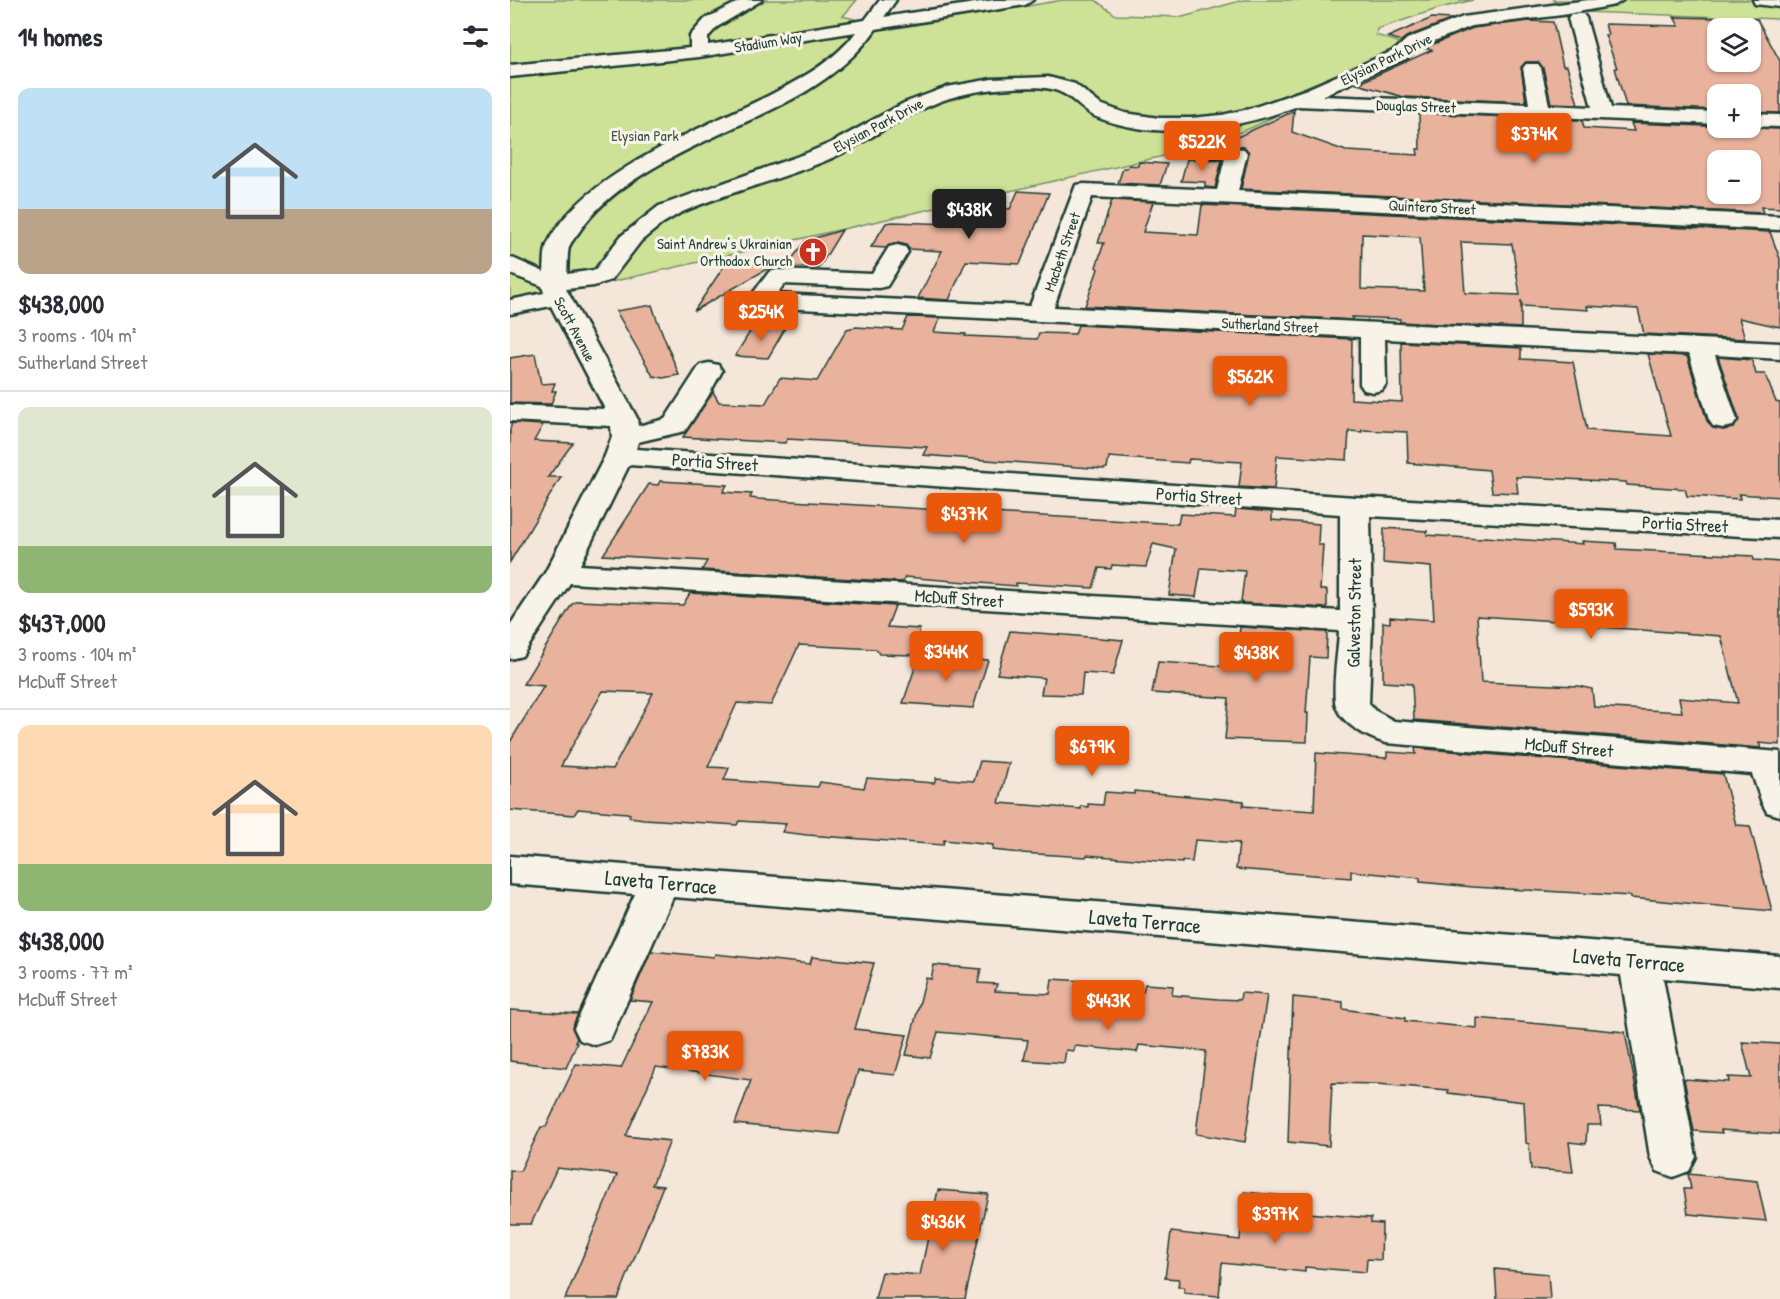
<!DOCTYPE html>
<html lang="en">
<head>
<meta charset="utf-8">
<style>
  body { margin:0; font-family:"Patrick Hand",sans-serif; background:#f2f2f3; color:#2b2b33; height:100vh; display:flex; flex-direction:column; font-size:22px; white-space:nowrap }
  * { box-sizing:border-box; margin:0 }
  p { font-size:20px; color:#7c7c81 }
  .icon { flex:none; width:33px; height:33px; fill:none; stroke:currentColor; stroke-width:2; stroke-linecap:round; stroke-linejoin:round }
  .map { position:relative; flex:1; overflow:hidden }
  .details { display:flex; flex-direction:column; background:#fff; width:510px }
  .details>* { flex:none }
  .controls { position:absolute; left:1197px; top:18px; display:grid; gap:12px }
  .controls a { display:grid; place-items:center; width:54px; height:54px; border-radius:12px; background:#fff; box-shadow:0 2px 4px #0004; font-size:30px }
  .price { position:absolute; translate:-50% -51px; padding:0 14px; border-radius:6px; background:#ea580c; color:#fff; font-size:20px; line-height:39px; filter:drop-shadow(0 2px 3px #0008) }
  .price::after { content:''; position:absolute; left:50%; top:36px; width:18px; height:14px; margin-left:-9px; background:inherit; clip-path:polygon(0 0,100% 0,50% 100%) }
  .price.active { background:#222; color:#fff }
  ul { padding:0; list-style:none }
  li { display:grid; align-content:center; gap:12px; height:318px; padding:0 18px }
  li+li { border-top:2px solid #e1e1e2 }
  li span { display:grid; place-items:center; height:186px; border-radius:12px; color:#555 }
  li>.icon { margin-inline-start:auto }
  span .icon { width:108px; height:108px; fill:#fffc; stroke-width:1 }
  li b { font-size:26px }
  h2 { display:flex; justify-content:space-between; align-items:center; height:72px; padding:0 18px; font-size:26px }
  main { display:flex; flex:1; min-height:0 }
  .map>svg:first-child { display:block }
  .green { fill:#cde297; stroke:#769066; stroke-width:1.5 }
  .building { fill:#e8b29d; stroke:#1f3d34; stroke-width:1.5; fill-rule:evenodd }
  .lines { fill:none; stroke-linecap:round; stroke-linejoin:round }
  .minor-casing { stroke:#1f3d34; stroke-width:5 }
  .minor { fill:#f7f3e8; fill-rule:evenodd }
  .labels { text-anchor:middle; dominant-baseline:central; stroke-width:6; stroke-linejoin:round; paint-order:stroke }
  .far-street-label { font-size:15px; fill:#1f3d34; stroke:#f7f3e8 }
  .far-park-label { font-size:15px; fill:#395643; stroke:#f7f3e8 }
  .far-poi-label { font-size:15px; fill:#1f3d34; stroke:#f7f3e8; text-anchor:end }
  .street-label { font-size:18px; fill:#1f3d34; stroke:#f7f3e8 }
  .near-street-label { font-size:21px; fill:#1f3d34; stroke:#f7f3e8 }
</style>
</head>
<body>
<main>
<section class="details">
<h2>14 homes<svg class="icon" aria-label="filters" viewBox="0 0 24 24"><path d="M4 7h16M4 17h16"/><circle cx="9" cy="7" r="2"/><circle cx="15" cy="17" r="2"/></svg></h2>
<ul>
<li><span style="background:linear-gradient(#bfe0f5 65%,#b9a48a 0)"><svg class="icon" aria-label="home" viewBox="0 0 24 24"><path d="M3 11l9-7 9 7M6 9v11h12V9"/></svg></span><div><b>$438,000</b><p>3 rooms · 104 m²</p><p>Sutherland Street</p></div></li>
<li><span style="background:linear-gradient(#dfe7d0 75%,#8fb573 0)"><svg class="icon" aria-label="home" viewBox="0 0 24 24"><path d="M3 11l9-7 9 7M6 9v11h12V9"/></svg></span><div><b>$437,000</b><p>3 rooms · 104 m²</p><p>McDuff Street</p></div></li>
<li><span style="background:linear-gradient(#ffd9b3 75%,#8fb573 0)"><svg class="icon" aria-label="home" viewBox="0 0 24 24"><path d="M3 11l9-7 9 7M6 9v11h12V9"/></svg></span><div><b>$438,000</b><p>3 rooms · 77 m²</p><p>McDuff Street</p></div></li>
</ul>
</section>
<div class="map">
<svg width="1270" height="1299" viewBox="0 0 1270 1299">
  <rect width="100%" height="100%" fill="#f4e6d9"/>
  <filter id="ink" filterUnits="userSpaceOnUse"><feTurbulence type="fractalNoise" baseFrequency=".0167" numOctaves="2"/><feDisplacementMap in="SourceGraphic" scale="12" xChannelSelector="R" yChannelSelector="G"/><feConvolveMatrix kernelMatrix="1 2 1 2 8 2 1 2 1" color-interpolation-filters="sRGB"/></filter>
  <g filter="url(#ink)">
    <g class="green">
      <path d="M 0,0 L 347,0 L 333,16 L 382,29 L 553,0 L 585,0 L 606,15 L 673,17 L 733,0 L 963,0 L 930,8 L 867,29 L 866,35 L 891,43 L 877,55 L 767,98 L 770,99 L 770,112 L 776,111 L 743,127 L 693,147 L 0,305 Z"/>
      <path d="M 1042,0 L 1264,0 L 1270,6 L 1270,19 L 1073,12 Z"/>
    </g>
    <g class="building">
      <path d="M 1164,17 L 1247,19 L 1270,61 L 1270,113 L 1240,112 L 1240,94 L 1208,94 L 1208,110 L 1116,106 L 1105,68 L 1107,68 L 1095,35 L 1098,35 L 1095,24 L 1169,26 ZM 1208,28 L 1240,28 L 1240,62 L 1208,62 Z"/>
      <path d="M 922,18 L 943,19 L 896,37 L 891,41 L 878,37 Z"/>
      <path d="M 1019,21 L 1043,22 L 1053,66 L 1057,66 L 1068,104 L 1041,103 L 1033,68 L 1028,62 L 1016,62 L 1011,67 L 1016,102 L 894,97 L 847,84 L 922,50 L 914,48 L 963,28 Z"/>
      <path d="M 784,111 L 782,132 L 836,151 L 908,155 L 907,149 L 910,149 L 909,113 L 1072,120 L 1074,128 L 1124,131 L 1121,123 L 1270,129 L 1270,208 L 1251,207 L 1253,213 L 731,189 L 739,152 L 734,147 L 716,145 L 716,142 ZM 1208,160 L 1240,160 L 1240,194 L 1208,194 Z"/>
      <path d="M 677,159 L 712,160 L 705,188 L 695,187 L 695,182 L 671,181 Z"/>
      <path d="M 629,162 L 657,164 L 650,185 L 608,183 L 613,168 L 617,168 L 619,165 L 628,166 Z"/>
      <path d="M 508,191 L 539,193 L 510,264 L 456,261 L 439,300 L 408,298 L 432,251 L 399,249 L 396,245 L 388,243 L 376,248 L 361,247 L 376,223 L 383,222 L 444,224 L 452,207 L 500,209 Z"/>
      <path d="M 602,200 L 643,202 L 633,232 L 688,235 L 692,205 L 1260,232 L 1270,259 L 1270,327 L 1229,318 L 1235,339 L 1134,334 L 1128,309 L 1077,306 L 1078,310 L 1012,306 L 1011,300 L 1011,328 L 890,322 L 890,319 L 842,317 L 842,320 L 575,306 L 588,269 L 586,267 L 594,243 L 588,243 ZM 852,234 L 910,237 L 914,291 L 851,289 ZM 951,242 L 1002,244 L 1010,295 L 955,293 Z"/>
      <path d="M 332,230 L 309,268 L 277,266 L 295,241 Z"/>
      <path d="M 216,263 L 264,265 L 184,311 Z"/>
      <path d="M 142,305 L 146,317 L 169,375 L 153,378 L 143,376 L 106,311 Z"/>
      <path d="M 398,317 L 430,318 L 424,332 L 456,334 L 455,336 L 527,339 L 529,333 L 565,334 L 568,325 L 842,339 L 841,399 L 892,402 L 891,342 L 1011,348 L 1011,359 L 1063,362 L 1077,430 L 1161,436 L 1138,354 L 1177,356 L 1197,421 L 1203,428 L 1213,430 L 1223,428 L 1229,419 L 1208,357 L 1242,360 L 1246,374 L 1255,374 L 1266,402 L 1270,403 L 1270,497 L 1229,494 L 1230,499 L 1177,496 L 1175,489 L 1117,485 L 1116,482 L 1014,477 L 1006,477 L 1008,493 L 982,492 L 979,470 L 898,463 L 897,432 L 852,430 L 852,432 L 839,431 L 837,460 L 767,456 L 764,489 L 729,487 L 732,462 L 679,459 L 678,463 L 599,457 L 597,468 L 594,469 L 413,455 L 417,447 L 277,439 L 275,443 L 173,437 L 203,392 L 209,402 L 255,404 L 270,378 L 307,381 L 337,329 L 346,327 L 392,330 Z"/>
      <path d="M 244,325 L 276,327 L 258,358 L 225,356 Z"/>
      <path d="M 25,354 L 31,384 L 45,383 L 42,391 L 46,391 L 41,404 L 0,403 L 0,358 Z"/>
      <path d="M 2,423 L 33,425 L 24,441 L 63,443 L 38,477 L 51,477 L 0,562 L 0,429 Z"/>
      <path d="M 150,481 L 217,485 L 213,492 L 242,494 L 240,498 L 248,499 L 668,524 L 670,514 L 725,517 L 726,509 L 762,512 L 762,520 L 809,524 L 808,545 L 813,545 L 810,590 L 817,590 L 817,608 L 733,603 L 731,601 L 735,571 L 691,568 L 686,597 L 659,595 L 666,549 L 643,544 L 636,567 L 602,565 L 601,569 L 589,568 L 583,588 L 506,583 L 506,586 L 395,577 L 393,582 L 192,570 L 197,561 L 93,555 L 139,484 L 148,485 Z"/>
      <path d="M 874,528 L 917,531 L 917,535 L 970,539 L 974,537 L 1073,544 L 1072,541 L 1106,543 L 1107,549 L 1243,556 L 1244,560 L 1270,562 L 1270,745 L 1249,743 L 1251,748 L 904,720 L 902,684 L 873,682 L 873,622 L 880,623 L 880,617 L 924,620 L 921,567 L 873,563 ZM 967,616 L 1079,623 L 1079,626 L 1211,636 L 1228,703 L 1169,698 L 1172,712 L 1084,707 L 1082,689 L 1068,686 L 971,682 Z"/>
      <path d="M 180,593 L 385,606 L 377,627 L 410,629 L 402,655 L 369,654 L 366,649 L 289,645 L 261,705 L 227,703 L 198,767 L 219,768 L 214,780 L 308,787 L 310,782 L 354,788 L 357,778 L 424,783 L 426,778 L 464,781 L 470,761 L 499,763 L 489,803 L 571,809 L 571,806 L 578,807 L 578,804 L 593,805 L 595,792 L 624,794 L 624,791 L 734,801 L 733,806 L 804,811 L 806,753 L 877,758 L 877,752 L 906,754 L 905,748 L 1213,774 L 1226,825 L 1240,826 L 1262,911 L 1121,898 L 1121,896 L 963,887 L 910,882 L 910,878 L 841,871 L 841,878 L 726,869 L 729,843 L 685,840 L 682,862 L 672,861 L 672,863 L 577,855 L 576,857 L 511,853 L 482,850 L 483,845 L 434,840 L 433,845 L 297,835 L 272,832 L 276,824 L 229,821 L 227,825 L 134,819 L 119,817 L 120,814 L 117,813 L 68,809 L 64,815 L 0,810 L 0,742 L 34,686 L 13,684 L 62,604 L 67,601 L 173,605 ZM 93,691 L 143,693 L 103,769 L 51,766 Z"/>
      <path d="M 730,627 L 817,632 L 816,658 L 800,657 L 796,713 L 798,713 L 797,742 L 715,739 L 719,698 L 642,693 L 648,662 L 726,667 Z"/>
      <path d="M 500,631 L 555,635 L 613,640 L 603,675 L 573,673 L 571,695 L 531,694 L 534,678 L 487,674 Z"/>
      <path d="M 409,656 L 478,660 L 463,708 L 393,703 Z"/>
      <path d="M 141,951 L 204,957 L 205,954 L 300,964 L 302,957 L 364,963 L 345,1029 L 397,1035 L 385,1075 L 348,1071 L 329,1134 L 225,1124 L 241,1080 L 146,1067 L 116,1136 L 160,1141 L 142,1185 L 153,1186 L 108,1299 L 55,1299 L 107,1175 L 47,1168 L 21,1224 L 0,1224 L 0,1170 L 10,1171 L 31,1127 L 36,1127 L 66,1064 L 111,1068 L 143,1002 L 120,1000 Z"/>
      <path d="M 424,965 L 471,969 L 468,983 L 487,984 L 485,991 L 540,994 L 542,979 L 574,981 L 573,989 L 617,992 L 633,992 L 635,984 L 663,986 L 662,995 L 708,999 L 730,1000 L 731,993 L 757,995 L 735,1142 L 686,1134 L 696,1051 L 629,1045 L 627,1052 L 565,1046 L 564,1051 L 556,1050 L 554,1063 L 514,1060 L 518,1040 L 428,1032 L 420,1058 L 396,1055 L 416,978 L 421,979 Z"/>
      <path d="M 783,997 L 833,1002 L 833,1009 L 895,1018 L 895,1021 L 967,1028 L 967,1018 L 1115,1032 L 1130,1110 L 1089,1108 L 1091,1125 L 1077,1125 L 1076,1144 L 1059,1142 L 1063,1172 L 1021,1169 L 1019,1144 L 1016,1143 L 1014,1102 L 938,1093 L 938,1090 L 867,1084 L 822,1083 L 819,1146 L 778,1142 Z"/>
      <path d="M 0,1010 L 68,1014 L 62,1027 L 67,1039 L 65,1042 L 67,1043 L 56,1068 L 0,1061 Z"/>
      <path d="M 1232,1042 L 1270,1044 L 1270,1134 L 1211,1130 L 1212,1133 L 1184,1131 L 1174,1079 L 1219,1082 L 1218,1077 L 1241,1078 Z"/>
      <path d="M 1178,1174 L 1247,1181 L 1256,1221 L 1178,1214 L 1174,1189 L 1181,1189 Z"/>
      <path d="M 428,1190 L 478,1194 L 455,1299 L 365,1299 L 372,1272 L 410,1275 Z"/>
      <path d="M 734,1192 L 798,1198 L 798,1213 L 861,1218 L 861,1223 L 872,1224 L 871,1260 L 857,1259 L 856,1272 L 795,1267 L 795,1272 L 712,1263 L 709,1296 L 674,1293 L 674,1287 L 668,1287 L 669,1279 L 655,1278 L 661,1232 L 730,1240 Z"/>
      <path d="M 985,1269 L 1038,1274 L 1040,1299 L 987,1299 Z"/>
    </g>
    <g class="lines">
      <g class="minor-casing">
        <g id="minor">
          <path d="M 232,0 L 252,0 L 207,27 L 198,37 L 198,45 L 355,20 L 370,0 L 386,0 L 374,17 L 484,0 L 523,0 L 515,5 L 366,29 C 347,56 323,75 295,92 C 227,132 113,165 69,232 C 66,236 61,242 59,247 C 57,255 58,266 57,274 L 85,270 L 111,236 L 149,206 L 297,153 L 323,142 L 394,103 L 437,87 L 482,79 L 538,77 L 565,84 L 590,104 L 615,113 L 649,118 L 681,118 L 712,115 L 739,109 L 797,89 L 885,50 L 897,39 L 953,17 L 1078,0 L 1113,0 L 1105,5 L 1052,15 L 962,26 L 909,47 L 897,58 L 812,96 L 1019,104 L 1013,68 L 1016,64 L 1028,64 L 1031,68 L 1039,105 L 1082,107 L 1058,18 L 1061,14 L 1073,14 L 1076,18 L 1101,108 L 1208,112 L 1208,124 L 788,106 C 727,129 652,142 589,118 C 575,113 568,103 556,95 C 541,85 519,87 503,88 C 474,89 445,94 419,106 C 383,121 351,146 315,161 C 267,181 217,192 170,213 L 153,223 L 131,241 L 101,280 L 84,286 L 56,289 L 127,418 L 128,426 L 155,419 L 190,365 L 199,363 L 208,365 L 212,371 L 197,398 L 175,431 L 128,442 L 126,449 L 845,497 L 1270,520 L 1270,538 L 860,516 L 862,622 L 859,703 L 864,710 L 884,721 L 1270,752 L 1270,816 L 1257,812 L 1252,803 L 1242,774 L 876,743 C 858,738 827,722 825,701 C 823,679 828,653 829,631 L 60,583 L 12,656 L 0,659 L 0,625 L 35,573 L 95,456 L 102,437 L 101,426 L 0,421 L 0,405 L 95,409 L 41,306 L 0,314 L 0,300 L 34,293 L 32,286 L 0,274 L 0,257 L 34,272 C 35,264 34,252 37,245 C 68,176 192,128 258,96 C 289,80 325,61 346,32 L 189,57 L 0,77 L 0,65 L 180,48 L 180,36 L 195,19 ZM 119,465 L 830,514 L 830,611 L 70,565 Z"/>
          <path d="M 1243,0 L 1270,0 L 1270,7 L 1245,4 Z"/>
          <path d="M 1240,114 L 1270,115 L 1270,127 L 1240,126 Z"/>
          <path d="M 692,145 L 734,149 L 737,153 L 728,191 L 1270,216 L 1270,230 L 582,197 L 544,307 L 1270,343 L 1270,359 L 1205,355 L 1227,420 L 1223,426 L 1213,428 L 1203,426 L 1199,420 L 1179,354 L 875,339 L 876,384 L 872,390 L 863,392 L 854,390 L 850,384 L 850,337 L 250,307 L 241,305 L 238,300 L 259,272 L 267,270 L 362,274 L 379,247 L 387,245 L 395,247 L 398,252 L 377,286 L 369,288 L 274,284 L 267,294 L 520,306 L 566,185 L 574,184 L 707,190 L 715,158 L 685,155 L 682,151 L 685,147 Z"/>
          <path d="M 0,856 L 1270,956 L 1270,988 L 1153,978 L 1186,1157 L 1179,1171 L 1163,1177 L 1147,1171 L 1140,1157 L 1111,975 L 163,897 L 100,1040 L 85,1045 L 70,1040 L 64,1028 L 125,894 L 0,884 Z"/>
        </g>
      </g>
      <use href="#minor" class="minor"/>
    </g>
  </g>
  <defs>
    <g id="church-disc" transform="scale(1.5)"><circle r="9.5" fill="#c8321e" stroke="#f7f3e8"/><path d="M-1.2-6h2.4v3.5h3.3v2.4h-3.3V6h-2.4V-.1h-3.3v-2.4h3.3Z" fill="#fff"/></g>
  </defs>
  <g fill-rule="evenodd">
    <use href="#church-disc" x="303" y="252"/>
  </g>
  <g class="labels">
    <g class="far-street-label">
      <text transform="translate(258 42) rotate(-9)">Stadium Way</text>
      <text transform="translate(876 59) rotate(-26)">Elysian Park Drive</text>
      <text transform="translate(906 106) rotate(2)">Douglas Street</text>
      <text transform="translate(368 125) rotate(-28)">Elysian Park Drive</text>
      <text transform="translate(922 207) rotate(3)">Quintero Street</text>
      <text transform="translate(552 252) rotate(-71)">Macbeth Street</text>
      <text transform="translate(760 325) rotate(3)">Sutherland Street</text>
      <text transform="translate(65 329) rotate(62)">Scott Avenue</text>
    </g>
    <g class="far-park-label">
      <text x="135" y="135">Elysian Park</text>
    </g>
    <g class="far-poi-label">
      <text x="282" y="243">Saint Andrew’s Ukrainian<tspan x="282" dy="17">Orthodox Church</tspan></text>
    </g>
    <g class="street-label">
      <text transform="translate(205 462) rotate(4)">Portia Street</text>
      <text transform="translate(689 496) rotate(4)">Portia Street</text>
      <text transform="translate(1175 524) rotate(3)">Portia Street</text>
      <text transform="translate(449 598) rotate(4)">McDuff Street</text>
      <text transform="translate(844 613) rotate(-89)">Galveston Street</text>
      <text transform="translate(1059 747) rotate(5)">McDuff Street</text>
    </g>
    <g class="near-street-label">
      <text transform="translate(151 882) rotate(5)">Laveta Terrace</text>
      <text transform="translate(635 921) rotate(5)">Laveta Terrace</text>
      <text transform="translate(1119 960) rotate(5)">Laveta Terrace</text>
    </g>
  </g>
</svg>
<div class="controls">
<a><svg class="icon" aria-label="layers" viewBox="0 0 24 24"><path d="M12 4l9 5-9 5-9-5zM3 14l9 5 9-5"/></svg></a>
<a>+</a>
<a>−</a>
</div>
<b class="price" style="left:1024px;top:164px">$374K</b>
<b class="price" style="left:692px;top:172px">$522K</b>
<b class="price active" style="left:459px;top:240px">$438K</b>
<b class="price" style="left:251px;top:342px">$254K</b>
<b class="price" style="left:740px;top:407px">$562K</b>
<b class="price" style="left:454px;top:544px">$437K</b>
<b class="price" style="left:1081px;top:640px">$593K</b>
<b class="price" style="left:436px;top:682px">$344K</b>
<b class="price" style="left:746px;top:683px">$438K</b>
<b class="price" style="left:582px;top:777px">$679K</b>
<b class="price" style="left:598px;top:1031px">$443K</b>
<b class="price" style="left:195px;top:1082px">$783K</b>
<b class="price" style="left:765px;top:1244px">$397K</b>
<b class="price" style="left:433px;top:1252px">$436K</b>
</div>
</main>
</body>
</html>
